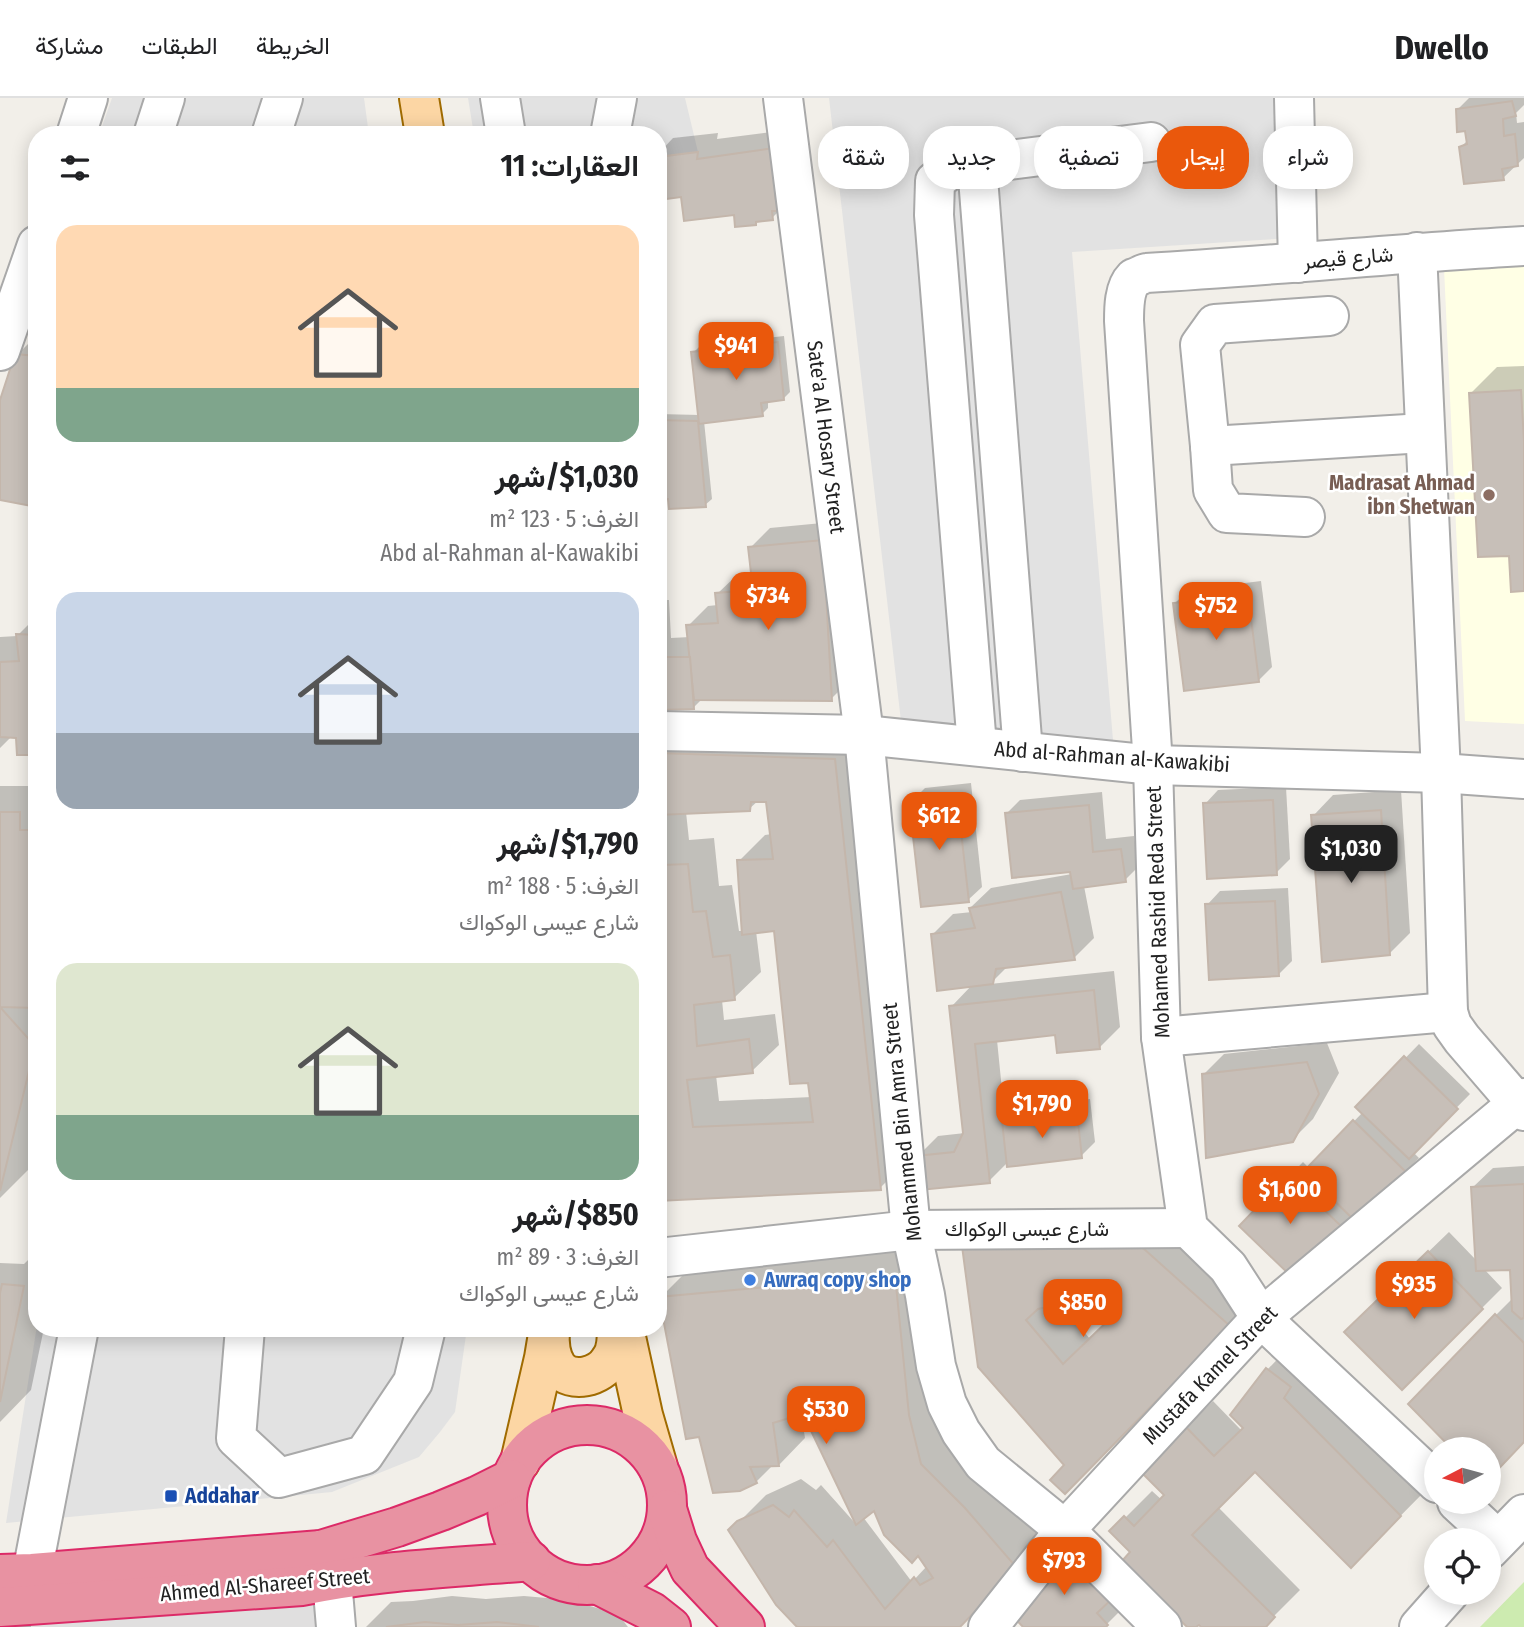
<!DOCTYPE html>
<html lang="ar">
<head>
<meta charset="utf-8">
<style>
  body { margin:0; font-family:"Fira Sans Condensed",Vazirmatn,sans-serif; background:#f2f2f2; color:#202124; direction:rtl; height:100vh; display:flex; flex-direction:column; font-size:26px; white-space:nowrap }
  * { box-sizing:border-box; margin:0 }
  p { font-size:23px; color:#757577 }
  .icon { flex:none; width:38px; height:38px; fill:none; stroke:currentColor; stroke-width:2; stroke-linecap:round; stroke-linejoin:round }
  .map { position:relative; flex:1; overflow:hidden; direction:ltr }
  .side { position:absolute; left:28px; top:28px; width:639px; height:1211px; display:flex; flex-direction:column; background:#fff; border-radius:28px; box-shadow:0 4px 18px #0003; direction:rtl }
  .side>* { flex:none }
  .banner { position:absolute; left:688px; top:28px; width:665px; height:63px; direction:rtl; display:flex; gap:14px }
  .needle { width:46px; rotate:264deg }
  .fabs { position:absolute; left:1424px; top:1339px; display:grid; gap:14px }
  .fabs a { display:grid; place-items:center; width:77px; height:77px; border-radius:50%; background:#fff; box-shadow:0 4px 18px #0003; font-size:35px }
  .price { position:absolute; translate:-50% -60px; padding:0 16px; border-radius:14px; background:#ea580c; color:#fff; font-size:23px; line-height:46px; filter:drop-shadow(0 2px 4px #0008) }
  .price::after { content:''; position:absolute; left:50%; top:42px; width:21px; height:16px; margin-left:-10px; background:inherit; clip-path:polygon(0 0,100% 0,50% 100%) }
  .price.on { background:#222; color:#fff }
  ul { padding:0; list-style:none }
  li { display:grid; align-content:center; gap:14px; height:371px; padding:0 28px }
  li span { display:grid; place-items:center; height:217px; border-radius:21px; color:#555 }
  li>.icon { margin-inline-start:auto }
  span .icon { width:126px; height:126px; fill:#fffc; stroke-width:1 }
  li b { font-size:30px }
  h2 { display:flex; justify-content:space-between; align-items:center; height:84px; padding:0 28px; font-size:30px }
  .tag { padding:0 24px; border-radius:28px; background:#fff; box-shadow:0 4px 18px #0003; font-size:24px; line-height:63px }
  .tag.on { background:#ea580c; color:#fff }
  header { display:flex; align-items:center; gap:42px; box-sizing:border-box; height:98px; padding:0 35px; background:#fff; border-bottom:2px solid #e0e0e0 }
  header strong { font-size:33px }
  nav { display:flex; gap:38px; margin-inline-start:auto; font-size:24px }
  .map>svg:first-child { display:block }
  .residential { fill:#e0dfdf }
  .education { fill:#ffffe5 }
  .grass { fill:#cdebb0 }
  .parking { fill:#e2e2e2 }
  .shadow { fill:#0003; fill-rule:evenodd }
  .building { fill:#c7bfb8; stroke:#c4b6ab; stroke-width:2; fill-rule:evenodd }
  .lines { fill:none; stroke-linecap:round; stroke-linejoin:round }
  .minor-casing { stroke:#a9a9a9; stroke-width:42 }
  .major-casing { stroke:#a06b00; stroke-width:42 }
  .highway-casing { stroke:#dc2a67; stroke-width:42 }
  .minor { stroke:#fff; stroke-width:38 }
  .major { stroke:#fcd6a4; stroke-width:38 }
  .highway { stroke:#e892a2; stroke-width:38 }
  .education-dot { fill:#8d6e63; stroke:#fff; stroke-width:2.5 }
  .shop-dot { fill:#3f7fe0; stroke:#fff; stroke-width:2.5 }
  .transit-dot { fill:#1a4fb4; stroke:#fff; stroke-width:2.5 }
  .labels { text-anchor:middle; dominant-baseline:central; stroke-width:5; stroke-linejoin:round; paint-order:stroke }
  .street-label { font-size:21px; fill:#222; stroke:#fff }
  .education-label { font-size:21px; font-weight:bold; fill:#785e54; stroke:#fff; text-anchor:end }
  .shop-label { font-size:21px; font-weight:bold; fill:#366cbe; stroke:#fff; text-anchor:start }
  .transit-label { font-size:21px; font-weight:bold; fill:#164399; stroke:#fff; text-anchor:start }
</style>
</head>
<body>
<header>
<strong>Dwello</strong>
<nav><a>الخريطة</a><a>الطبقات</a><a>مشاركة</a></nav>
</header>
<div class="map">
<svg width="1524" height="1529" viewBox="0 0 1524 1529">
  <rect width="100%" height="100%" fill="#f2efe9"/>
  <path class="residential" d="M 329,1485 L 334,1529 L 0,1529 L 0,1515 Z"/>
  <path class="education" d="M 1524,167 L 1524,626 L 1465,623 L 1444,170 Z"/>
  <path class="grass" d="M 1524,1484 L 1524,1529 L 1480,1529 Z"/>
  <g class="parking">
    <path d="M 112,0 L 364,0 L 369,37 L 99,37 Z"/>
    <path d="M 468,0 L 685,0 L 698,54 L 697,61 L 658,65 L 658,37 L 474,37 Z"/>
    <path d="M 829,0 L 1282,0 L 1306,139 L 1072,154 L 1113,642 L 902,632 Z"/>
    <path d="M 37,1227 L 37,1230 L 467,1230 L 455,1314 L 440,1334 L 419,1359 L 332,1394 L 6,1425 Z"/>
  </g>
  <g class="shadow">
    <path d="M 1469,0 L 1524,0 L 1524,7 L 1516,15 L 1517,25 L 1524,24 L 1524,60 L 1503,80 L 1460,50 L 1468,42 L 1466,31 L 1458,11 Z"/>
    <path d="M 794,31 L 792,100 L 772,120 L 758,122 L 755,125 L 735,115 L 682,98 L 658,100 L 658,56 L 673,40 L 718,35 L 717,41 Z"/>
    <path d="M 37,237 L 37,407 L 0,400 L 0,307 L 17,257 Z"/>
    <path d="M 784,238 L 790,294 L 783,301 L 768,302 L 768,310 L 762,316 L 704,323 L 712,401 L 705,407 L 670,399 L 658,400 L 658,316 L 700,317 L 693,255 L 700,248 Z"/>
    <path d="M 1524,268 L 1524,491 L 1510,456 L 1470,296 L 1497,269 Z"/>
    <path d="M 843,423 L 851,581 L 831,601 L 702,601 L 693,610 L 658,610 L 658,502 L 669,502 L 671,540 L 690,539 L 688,528 L 708,508 L 718,507 L 717,496 L 738,476 L 753,474 L 750,450 L 770,430 Z"/>
    <path d="M 1261,483 L 1272,569 L 1258,583 L 1175,505 L 1189,492 Z"/>
    <path d="M 37,518 L 37,655 L 17,639 L 12,638 L 0,650 L 0,539 L 17,538 Z"/>
    <path d="M 658,628 L 861,635 L 907,1063 L 880,1090 L 658,1102 ZM 759,702 L 767,702 L 772,736 L 765,737 L 739,763 L 743,833 L 739,833 L 732,787 L 719,788 L 714,740 L 689,742 L 686,714 L 749,711 ZM 775,831 L 812,999 L 719,1003 L 716,977 L 752,973 L 779,947 L 775,916 L 724,922 L 722,902 L 734,900 L 761,874 L 756,833 Z"/>
    <path d="M 971,685 L 982,789 L 968,802 L 911,704 L 925,690 Z"/>
    <path d="M 0,688 L 37,688 L 37,1053 L 34,1066 L 0,1100 Z"/>
    <path d="M 1286,689 L 1290,761 L 1276,775 L 1205,706 L 1218,692 Z"/>
    <path d="M 1401,692 L 1410,835 L 1389,856 L 1313,718 L 1333,697 Z"/>
    <path d="M 1102,694 L 1106,741 L 1134,738 L 1139,768 L 1125,782 L 1084,788 L 1094,840 L 1074,860 L 1008,868 L 990,886 L 1114,873 L 1120,929 L 1100,949 L 1056,935 L 997,942 L 1005,1022 L 1017,1010 L 1090,1001 L 1095,1044 L 1081,1058 L 1008,1064 L 989,1083 L 918,1058 L 938,1038 L 965,1035 L 951,909 L 973,886 L 933,836 L 953,816 L 972,814 L 970,810 L 991,790 L 1072,776 L 1071,772 L 1007,715 L 1020,702 Z"/>
    <path d="M 1288,790 L 1292,863 L 1278,877 L 1207,807 L 1220,793 Z"/>
    <path d="M 1327,945 L 1339,975 L 1313,1021 L 1292,1042 L 1204,976 L 1224,956 Z"/>
    <path d="M 1419,946 L 1470,996 L 1413,1054 L 1419,1060 L 1371,1109 L 1352,1117 L 1293,1177 L 1242,1127 L 1303,1064 L 1309,1070 L 1363,1014 L 1358,1009 Z"/>
    <path d="M 1524,1068 L 1524,1343 L 1489,1351 L 1454,1351 L 1496,1217 L 1513,1200 L 1512,1170 L 1484,1171 L 1502,1190 L 1402,1290 L 1366,1214 L 1449,1134 L 1477,1163 L 1472,1090 L 1493,1070 Z"/>
    <path d="M 1161,1116 L 1255,1200 L 1065,1394 L 1066,1367 L 964,1148 ZM 1105,1196 L 1118,1215 L 1090,1241 L 1060,1205 Z"/>
    <path d="M 921,1151 L 935,1290 L 991,1384 L 1042,1442 L 958,1529 L 800,1529 L 730,1433 L 766,1397 L 801,1381 L 816,1392 L 821,1387 L 855,1425 L 800,1309 L 805,1340 L 779,1367 L 773,1367 L 756,1384 L 661,1199 L 687,1173 ZM 875,1410 L 919,1456 L 927,1468 L 912,1484 L 863,1419 Z"/>
    <path d="M 37,1153 L 37,1230 L 44,1230 L 31,1292 L 0,1324 L 0,1165 L 24,1166 Z"/>
    <path d="M 1293,1245 L 1427,1391 L 1351,1468 L 1255,1372 L 1218,1409 L 1300,1492 L 1263,1529 L 1203,1529 L 1199,1524 L 1194,1529 L 1189,1529 L 1133,1454 L 1112,1433 L 1152,1393 L 1162,1402 L 1167,1397 L 1143,1373 L 1213,1303 L 1242,1333 L 1245,1329 L 1267,1272 Z"/>
    <path d="M 1079,1436 L 1120,1513 L 1104,1529 L 1026,1529 Z"/>
    <path d="M 452,1498 L 486,1501 L 524,1498 L 558,1501 L 590,1508 L 618,1516 L 628,1529 L 366,1529 L 391,1504 L 413,1503 Z"/>
    <path d="M 30,1510 L 31,1529 L 0,1529 L 0,1511 Z"/>
  </g>
  <g class="building">
    <path d="M 1512,3 L 1516,18 L 1503,21 L 1504,38 L 1515,36 L 1518,68 L 1502,71 L 1504,82 L 1464,86 L 1459,49 L 1467,46 L 1465,33 L 1457,34 L 1456,11 Z"/>
    <path d="M 774,50 L 779,96 L 775,97 L 778,113 L 772,113 L 773,122 L 756,124 L 756,127 L 735,129 L 734,117 L 684,123 L 681,99 L 658,102 L 658,59 L 698,54 L 697,61 Z"/>
    <path d="M 778,244 L 784,302 L 761,305 L 763,318 L 699,326 L 691,254 Z"/>
    <path d="M 15,256 L 37,258 L 37,409 L 0,402 L 0,302 Z"/>
    <path d="M 1521,292 L 1524,343 L 1524,493 L 1511,494 L 1509,458 L 1478,459 L 1469,295 Z"/>
    <path d="M 658,322 L 698,323 L 706,409 L 669,411 L 668,401 L 658,402 Z"/>
    <path d="M 823,442 L 832,603 L 694,602 L 686,527 L 718,525 L 715,495 L 753,492 L 748,449 Z"/>
    <path d="M 1248,496 L 1259,584 L 1184,593 L 1173,505 Z"/>
    <path d="M 16,536 L 37,537 L 37,657 L 17,657 L 16,640 L 0,639 L 0,564 L 19,563 Z"/>
    <path d="M 658,559 L 690,559 L 694,611 L 658,612 Z"/>
    <path d="M 658,655 L 835,661 L 881,1092 L 658,1103 L 658,718 L 663,767 L 688,766 L 693,814 L 706,813 L 713,859 L 730,857 L 735,902 L 694,907 L 697,948 L 749,941 L 753,975 L 687,982 L 693,1029 L 813,1024 L 808,985 L 790,986 L 774,833 L 742,837 L 737,762 L 773,761 L 766,704 L 751,704 L 750,713 L 658,717 Z"/>
    <path d="M 957,698 L 969,804 L 921,809 L 909,703 Z"/>
    <path d="M 1273,702 L 1277,777 L 1207,781 L 1203,705 Z"/>
    <path d="M 1089,707 L 1093,754 L 1121,751 L 1126,784 L 1073,791 L 1070,774 L 1012,780 L 1005,715 Z"/>
    <path d="M 1381,712 L 1390,857 L 1322,864 L 1311,717 Z"/>
    <path d="M 0,714 L 20,714 L 20,732 L 37,732 L 37,910 L 0,909 Z"/>
    <path d="M 1061,794 L 1075,862 L 996,871 L 993,886 L 937,893 L 931,836 L 975,830 L 969,810 Z"/>
    <path d="M 1275,803 L 1279,878 L 1209,882 L 1205,806 Z"/>
    <path d="M 1094,892 L 1100,951 L 1057,955 L 1055,937 L 975,946 L 990,1085 L 920,1092 L 916,1058 L 954,1054 L 963,1035 L 949,908 Z"/>
    <path d="M 0,909 L 35,948 L 0,1093 Z"/>
    <path d="M 1404,958 L 1458,1011 L 1409,1061 L 1355,1009 Z"/>
    <path d="M 1307,964 L 1319,996 L 1293,1044 L 1206,1060 L 1202,976 Z"/>
    <path d="M 1077,1014 L 1082,1060 L 1007,1069 L 1002,1023 Z"/>
    <path d="M 1353,1022 L 1406,1074 L 1357,1125 L 1304,1073 Z"/>
    <path d="M 1288,1077 L 1342,1129 L 1293,1180 L 1239,1128 Z"/>
    <path d="M 1524,1086 L 1524,1220 L 1521,1221 L 1512,1213 L 1510,1172 L 1476,1173 L 1471,1089 Z"/>
    <path d="M 1134,1142 L 1230,1228 L 1065,1396 L 1050,1382 L 1064,1367 L 978,1269 L 962,1148 ZM 1105,1198 L 1116,1215 L 1063,1266 L 1026,1222 L 1038,1211 Z"/>
    <path d="M 1428,1153 L 1483,1211 L 1402,1292 L 1344,1234 Z"/>
    <path d="M 895,1177 L 909,1317 L 921,1366 L 965,1410 L 1017,1470 L 960,1529 L 797,1529 L 776,1507 L 728,1432 L 737,1423 L 773,1407 L 789,1419 L 794,1412 L 827,1449 L 833,1442 L 885,1511 L 914,1479 L 920,1487 L 933,1480 L 918,1458 L 912,1465 L 884,1437 L 874,1413 L 856,1427 L 803,1316 L 773,1325 L 779,1368 L 750,1369 L 757,1385 L 740,1393 L 713,1395 L 699,1339 L 686,1341 L 659,1199 Z"/>
    <path d="M 2,1186 L 24,1188 L 0,1304 L 0,1195 Z"/>
    <path d="M 1495,1216 L 1524,1245 L 1524,1344 L 1489,1381 L 1489,1351 L 1452,1351 L 1408,1306 Z"/>
    <path d="M 1266,1270 L 1291,1289 L 1284,1300 L 1401,1418 L 1351,1470 L 1255,1374 L 1192,1437 L 1275,1519 L 1266,1529 L 1201,1529 L 1199,1527 L 1196,1529 L 1187,1529 L 1122,1463 L 1130,1454 L 1109,1433 L 1124,1418 L 1134,1428 L 1164,1397 L 1140,1373 L 1185,1328 L 1214,1358 L 1243,1330 L 1230,1317 Z"/>
    <path d="M 1065,1448 L 1114,1499 L 1097,1515 L 1108,1527 L 1106,1529 L 1023,1529 L 1011,1516 Z"/>
    <path d="M 425,1524 L 458,1527 L 497,1524 L 539,1529 L 386,1529 Z"/>
  </g>
  <g class="lines">
    <g class="minor-casing">
      <g id="minor">
        <path d="M 500,0 L 506,37"/>
        <path d="M 783,0 L 864,637 L 911,1132 L 925,1197 L 936,1268 L 947,1306 L 961,1334 L 983,1365 L 1065,1432 L 1162,1529"/>
        <path d="M 1294,0 L 1298,165"/>
        <path d="M 76,37 L 88,0"/>
        <path d="M 153,37 L 165,0"/>
        <path d="M 271,37 L 283,0"/>
        <path d="M 610,37 L 617,0"/>
        <path d="M 977,67 L 1023,654"/>
        <path d="M 1417,154 L 1441,675 L 1448,914 L 1452,927 L 1462,941 L 1524,1013"/>
        <path d="M 0,253 L 37,147"/>
        <path d="M 1210,348 L 1424,335"/>
        <path d="M 1305,419 L 1227,415 L 1213,392 L 1210,348 L 1200,247 L 1215,226 L 1329,218"/>
        <path d="M 658,633 L 864,637 L 1153,667 L 1441,675 L 1524,681"/>
        <path d="M 977,648 L 934,117 L 935,83 L 954,69 L 1151,44"/>
        <path d="M 1161,939 L 1448,914"/>
        <path d="M 658,1160 L 911,1132 L 1188,1130"/>
        <path d="M 245,1230 L 236,1340 L 279,1380 L 364,1357 L 413,1284 L 426,1230"/>
        <path d="M 1437,1385 L 1261,1220 L 1228,1169 L 1188,1130 L 1161,939 L 1153,667 L 1124,223 C 1124,210 1124,190 1134,180 C 1135,180 1145,175 1146,175 C 1272,168 1398,155 1524,148"/>
        <path d="M 1457,1404 L 1498,1442"/>
        <path d="M 321,1452 L 332,1482 L 336,1529"/>
        <path d="M 1489,1452 L 1524,1416"/>
        <path d="M 32,1475 L 79,1230"/>
        <path d="M 988,1529 L 1065,1432 L 1261,1220 L 1524,1000"/>
        <path d="M 1419,1529 L 1450,1494"/>
      </g>
    </g>
    <g class="major-casing">
      <g id="major">
        <path d="M 419,0 L 425,37"/>
        <path d="M 624,1230 L 643,1317 L 658,1369"/>
        <path d="M 550,1232 C 549,1245 550,1259 558,1270 C 572,1286 600,1279 610,1262 C 617,1253 617,1241 617,1230"/>
        <path d="M 520,1364 L 544,1260 L 549,1230"/>
      </g>
    </g>
    <g class="highway-casing">
      <g id="highway">
        <circle cx="587" cy="1407" r="80"/>
        <path d="M 667,1411 L 677,1443 L 690,1471 L 745,1529"/>
        <path d="M 0,1476 L 32,1475 L 321,1452 L 397,1429 L 441,1413 L 477,1398 L 511,1381"/>
        <path d="M 597,1486 L 652,1514 L 671,1529"/>
        <path d="M 0,1509 L 302,1488 C 377,1472 454,1470 531,1463"/>
      </g>
    </g>
    <use href="#minor" class="minor"/>
    <use href="#major" class="major"/>
    <use href="#highway" class="highway"/>
  </g>
  <circle class="education-dot" cx="1489" cy="397" r="7"/>
  <circle class="shop-dot" cx="750" cy="1182" r="7"/>
  <rect class="transit-dot" x="164" y="1391" width="14" height="14" rx="3.5"/>
  <g class="labels">
    <g class="street-label">
      <text transform="translate(1348 160) rotate(-5)">شارع قيصر</text>
      <text transform="translate(826 339) rotate(83)">Sate'a Al Hosary Street</text>
      <text transform="translate(1112 659) rotate(4)">Abd al-Rahman al-Kawakibi</text>
      <text transform="translate(1158 814) rotate(-92)">Mohamed Rashid Reda Street</text>
      <text transform="translate(902 1024) rotate(-96)">Mohammed Bin Amra Street</text>
      <text x="1027" y="1131">شارع عيسى الوكواك</text>
      <text transform="translate(1210 1277) rotate(-46)">Mustafa Kamel Street</text>
      <text transform="translate(265 1487) rotate(-5)">Ahmed Al-Shareef Street</text>
    </g>
    <g class="education-label">
      <text x="1475" y="385">Madrasat Ahmad<tspan x="1475" dy="24">ibn Shetwan</tspan></text>
    </g>
    <g class="shop-label">
      <text x="764" y="1182">Awraq copy shop</text>
    </g>
    <g class="transit-label">
      <text x="185" y="1398">Addahar</text>
    </g>
  </g>
</svg>
<div class="fabs">
<a><svg class="needle" viewBox="-14 -14 28 28"><path d="M0-13l5 13h-10z" fill="#e53935"/><path d="M0 13l5-13h-10z" fill="#757577"/></svg></a>
<a><svg class="icon" aria-label="locate" viewBox="0 0 24 24"><circle cx="12" cy="12" r="6"/><path d="M12 2v4M12 18v4M2 12h4M18 12h4"/></svg></a>
</div>
<b class="price" style="left:736px;top:284px">$941</b>
<b class="price" style="left:768px;top:534px">$734</b>
<b class="price" style="left:1216px;top:544px">$752</b>
<b class="price" style="left:939px;top:754px">$612</b>
<b class="price on" style="left:1351px;top:787px">$1,030</b>
<b class="price" style="left:1042px;top:1042px">$1,790</b>
<b class="price" style="left:1290px;top:1128px">$1,600</b>
<b class="price" style="left:1414px;top:1223px">$935</b>
<b class="price" style="left:1083px;top:1241px">$850</b>
<b class="price" style="left:826px;top:1348px">$530</b>
<b class="price" style="left:1064px;top:1499px">$793</b>
<div class="banner">
<a class="tag">شراء</a>
<a class="tag on">إيجار</a>
<a class="tag">تصفية</a>
<a class="tag">جديد</a>
<a class="tag">شقة</a>
</div>
<section class="side">
<h2>العقارات: 11<svg class="icon" aria-label="filters" viewBox="0 0 24 24"><path d="M4 7h16M4 17h16"/><circle cx="9" cy="7" r="2"/><circle cx="15" cy="17" r="2"/></svg></h2>
<ul>
<li><span style="background:linear-gradient(#ffd9b3 75%,#7fa58c 0)"><svg class="icon" aria-label="home" viewBox="0 0 24 24"><path d="M3 11l9-7 9 7M6 9v11h12V9"/></svg></span><div><b>$1,030/شهر</b><p>الغرف: 5 · 123 m²</p><p>Abd al-Rahman al-Kawakibi</p></div></li>
<li><span style="background:linear-gradient(#c9d6e8 65%,#9aa5b1 0)"><svg class="icon" aria-label="home" viewBox="0 0 24 24"><path d="M3 11l9-7 9 7M6 9v11h12V9"/></svg></span><div><b>$1,790/شهر</b><p>الغرف: 5 · 188 m²</p><p>شارع عيسى الوكواك</p></div></li>
<li><span style="background:linear-gradient(#dfe7d0 70%,#7fa58c 0)"><svg class="icon" aria-label="home" viewBox="0 0 24 24"><path d="M3 11l9-7 9 7M6 9v11h12V9"/></svg></span><div><b>$850/شهر</b><p>الغرف: 3 · 89 m²</p><p>شارع عيسى الوكواك</p></div></li>
</ul>
</section>
</div>
</body>
</html>
